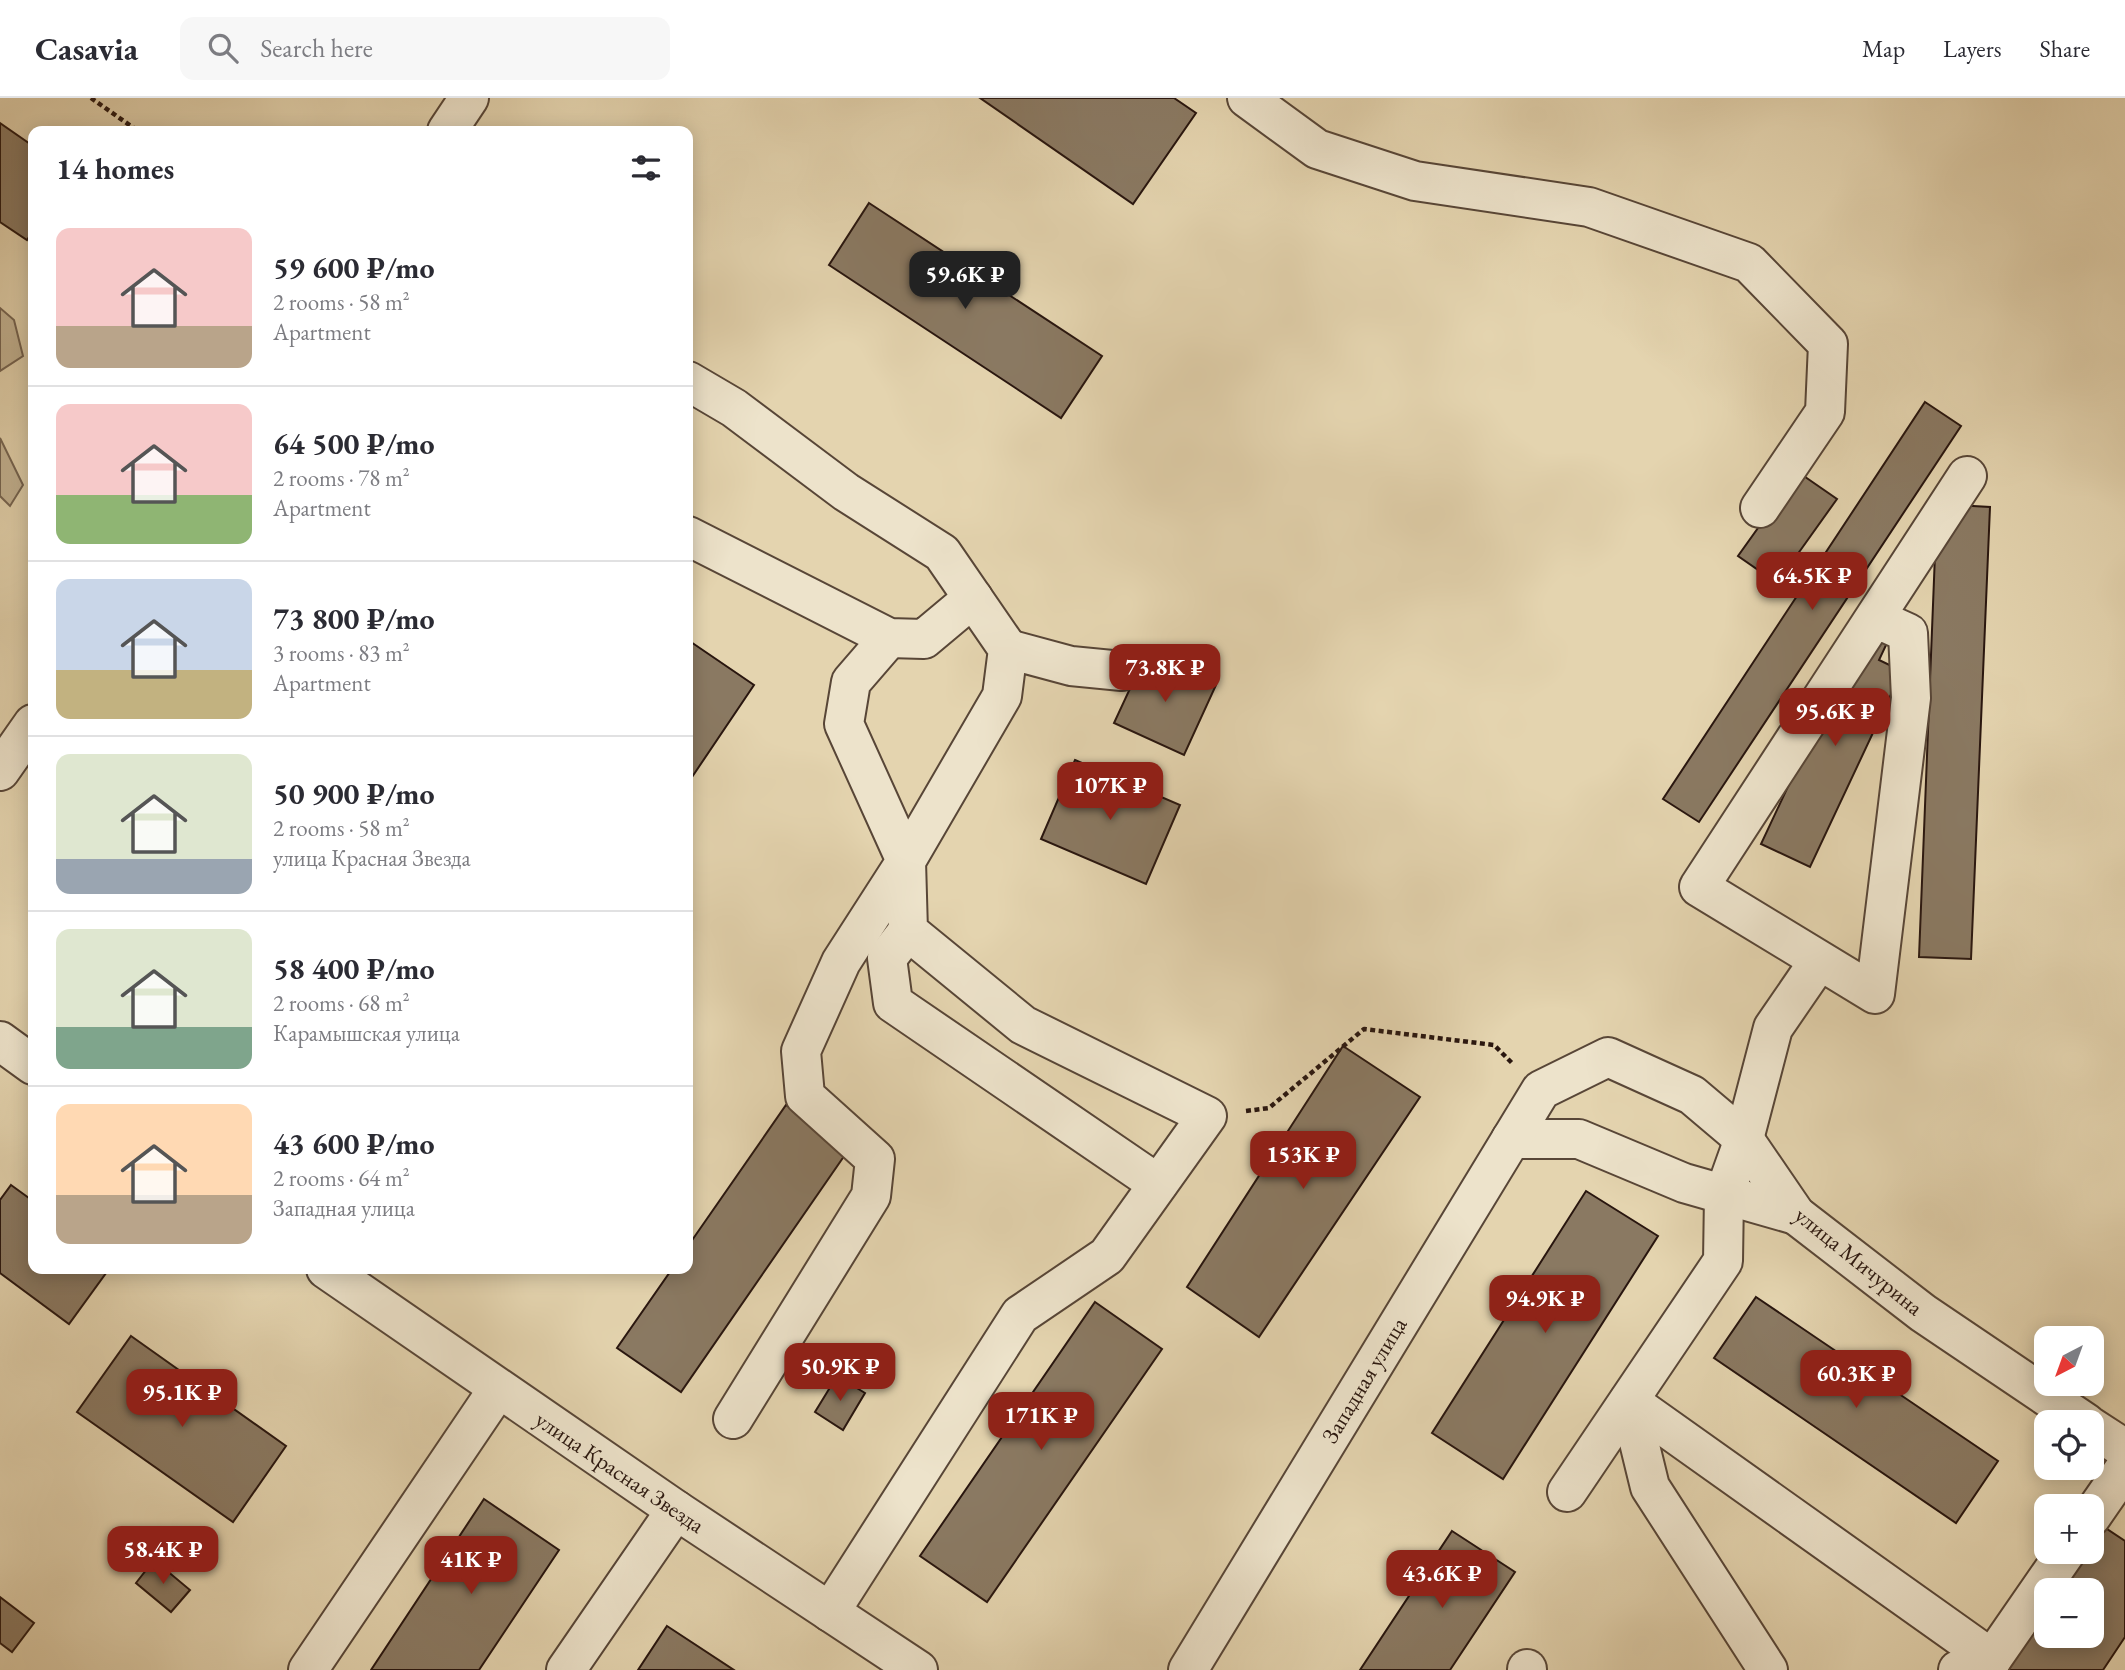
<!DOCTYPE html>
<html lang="en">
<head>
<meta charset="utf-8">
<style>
  body { margin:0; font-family:"EB Garamond",serif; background:#f7f7f7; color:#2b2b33; height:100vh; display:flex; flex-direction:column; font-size:26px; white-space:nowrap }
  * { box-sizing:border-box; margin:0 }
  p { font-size:23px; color:#7c7c81 }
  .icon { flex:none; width:38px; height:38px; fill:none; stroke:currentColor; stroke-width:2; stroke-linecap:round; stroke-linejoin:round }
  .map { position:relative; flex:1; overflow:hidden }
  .side { position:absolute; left:28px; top:28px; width:665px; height:1148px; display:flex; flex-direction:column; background:#fff; border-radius:14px; box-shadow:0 4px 18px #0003 }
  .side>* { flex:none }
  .needle { width:46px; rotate:221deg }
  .buttons { position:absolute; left:2034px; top:1228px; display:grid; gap:14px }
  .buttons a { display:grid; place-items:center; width:70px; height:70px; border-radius:14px; background:#fff; box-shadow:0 4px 18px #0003; font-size:35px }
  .price { position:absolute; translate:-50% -60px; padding:0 16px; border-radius:14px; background:#8f2418; color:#fff; font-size:23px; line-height:46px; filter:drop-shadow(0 2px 4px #0008) }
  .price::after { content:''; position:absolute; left:50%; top:42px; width:21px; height:16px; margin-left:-10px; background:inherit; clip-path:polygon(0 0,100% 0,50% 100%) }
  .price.current { background:#222; color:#fff }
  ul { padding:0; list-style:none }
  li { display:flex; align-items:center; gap:21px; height:175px; padding:0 28px }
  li+li { border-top:2px solid #e1e1e2 }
  li span { display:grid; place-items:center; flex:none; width:196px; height:140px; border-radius:14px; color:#555 }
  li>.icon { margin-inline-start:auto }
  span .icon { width:84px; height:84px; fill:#fffc; stroke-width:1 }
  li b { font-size:30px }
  h2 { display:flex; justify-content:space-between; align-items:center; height:84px; padding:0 28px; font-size:30px }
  header { display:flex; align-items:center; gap:42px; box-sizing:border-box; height:98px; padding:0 35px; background:#fff; border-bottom:2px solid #e1e1e2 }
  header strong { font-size:33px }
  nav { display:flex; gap:38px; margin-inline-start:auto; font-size:24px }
  .search { width:490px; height:63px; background:#f7f7f7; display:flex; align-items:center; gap:18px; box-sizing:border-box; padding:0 24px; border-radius:14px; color:#7c7c81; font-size:26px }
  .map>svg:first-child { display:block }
  .green { fill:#c4b494; stroke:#766552; stroke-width:2 }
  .building { fill:#8a7962; stroke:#29160f; stroke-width:2 }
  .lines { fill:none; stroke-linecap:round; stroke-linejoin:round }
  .minor-casing { stroke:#584637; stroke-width:42 }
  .path { stroke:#29160f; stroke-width:4.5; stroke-dasharray:5 3.5; stroke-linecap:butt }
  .minor { stroke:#ede3cb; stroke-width:38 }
  .labels { text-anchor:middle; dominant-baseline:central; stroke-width:6; stroke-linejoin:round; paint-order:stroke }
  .street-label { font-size:23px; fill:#29160f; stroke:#ede3cb }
</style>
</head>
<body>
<header>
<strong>Casavia</strong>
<div class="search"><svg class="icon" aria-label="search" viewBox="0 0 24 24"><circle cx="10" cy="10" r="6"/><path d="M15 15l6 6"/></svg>Search here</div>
<nav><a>Map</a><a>Layers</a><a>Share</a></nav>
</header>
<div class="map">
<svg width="2125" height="1572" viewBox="0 0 2125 1572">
  <rect width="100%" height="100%" fill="#e4d4af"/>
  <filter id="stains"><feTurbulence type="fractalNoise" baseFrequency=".00286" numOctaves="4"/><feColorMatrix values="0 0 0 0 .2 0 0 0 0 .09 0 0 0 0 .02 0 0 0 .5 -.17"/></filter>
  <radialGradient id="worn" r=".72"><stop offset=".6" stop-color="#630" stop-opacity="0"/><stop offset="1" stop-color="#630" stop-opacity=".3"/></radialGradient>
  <g class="green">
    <path d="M 0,210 L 14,222 L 23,258 L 0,273 Z"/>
    <path d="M 0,340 L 23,387 L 10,408 L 0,398 Z"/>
  </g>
  <g class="building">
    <path d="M 980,0 L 1174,0 L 1196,15 L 1133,106 Z"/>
    <path d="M 0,25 L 33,48 L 33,133 L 27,142 L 0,124 Z"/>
    <path d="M 869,105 L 1102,258 L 1061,320 L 829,167 Z"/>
    <path d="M 1925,304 L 1961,328 L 1699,724 L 1663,701 Z"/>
    <path d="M 1798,374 L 1837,401 L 1777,485 L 1738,458 Z"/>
    <path d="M 1937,406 L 1990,409 L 1971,861 L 1919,859 Z"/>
    <path d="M 1868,518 L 1894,530 L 1879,562 L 1902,573 L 1810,769 L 1761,746 Z"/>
    <path d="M 688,542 L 754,587 L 688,685 Z"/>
    <path d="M 1146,556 L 1216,587 L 1184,657 L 1114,625 Z"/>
    <path d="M 1075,662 L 1180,707 L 1146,786 L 1041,741 Z"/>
    <path d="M 1343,948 L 1420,999 L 1259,1239 L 1187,1189 Z"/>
    <path d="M 786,1007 L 849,1051 L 681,1294 L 617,1250 L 672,1171 L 688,1171 L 688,1148 Z"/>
    <path d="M 11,1087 L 33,1103 L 33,1171 L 109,1171 L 69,1226 L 0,1175 L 0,1102 Z"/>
    <path d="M 1586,1093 L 1658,1138 L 1503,1381 L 1432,1335 Z"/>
    <path d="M 1756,1199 L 1998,1363 L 1956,1425 L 1714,1260 Z"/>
    <path d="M 1095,1204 L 1162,1251 L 987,1504 L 920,1458 Z"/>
    <path d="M 131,1238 L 286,1348 L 233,1424 L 77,1314 Z"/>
    <path d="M 837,1278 L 865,1295 L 843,1332 L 815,1314 Z"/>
    <path d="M 484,1401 L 559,1452 L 479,1572 L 371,1572 Z"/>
    <path d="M 2095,1423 L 2125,1443 L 2125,1539 L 2103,1572 L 1997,1572 L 2046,1497 L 2046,1538 L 2091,1538 L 2091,1493 L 2049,1493 L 2074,1454 L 2091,1454 L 2091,1428 Z"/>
    <path d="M 1452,1433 L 1515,1474 L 1450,1572 L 1360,1572 Z"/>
    <path d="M 154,1462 L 190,1492 L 171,1514 L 136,1485 Z"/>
    <path d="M 0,1499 L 34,1525 L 12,1554 L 0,1545 Z"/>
    <path d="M 667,1528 L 734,1572 L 638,1572 Z"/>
  </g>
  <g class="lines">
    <g class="minor-casing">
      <g id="minor">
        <path d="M 1247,0 L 1317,51 L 1415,83 L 1589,109 L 1749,165 L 1828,246 L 1825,314 L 1760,410"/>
        <path d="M 447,33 L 469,0"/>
        <path d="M 688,283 L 734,310 L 846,394 L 942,455 L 1008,551 L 1002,598 L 906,763 L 908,833 L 1023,927 L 1207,1018 L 1107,1158 L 1020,1217 L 830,1514"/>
        <path d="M 688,438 L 889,540 L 924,541 L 973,500"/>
        <path d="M 1875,520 L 1908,535 L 1911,600 L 1875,896 L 1699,789 L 1967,378"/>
        <path d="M 1008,551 L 1071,568 L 1122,573"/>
        <path d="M 0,673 L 33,626"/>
        <path d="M 908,833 L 887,860 L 893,905 L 1158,1086"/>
        <path d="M 0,943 L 33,967"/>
        <path d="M 1511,1041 L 1579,1041 L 1684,1085 L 1796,1117"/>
        <path d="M 326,1171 L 676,1412 L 918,1572"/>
        <path d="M 1629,1303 L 1992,1561"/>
        <path d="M 1629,1303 L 1650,1389 L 1768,1572"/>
        <path d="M 733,1321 L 871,1098 L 875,1061 L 805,998 L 801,953 L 841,864 L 906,763 L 844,626 L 851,584 L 889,540"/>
        <path d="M 2091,1329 L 2125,1351"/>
        <path d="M 1567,1394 L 1723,1163 L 1724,1097 L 1744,1041 L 1773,930 L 1819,863"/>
        <path d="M 2091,1419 L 2125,1370"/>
        <path d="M 308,1572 L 498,1291"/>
        <path d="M 566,1572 L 676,1412"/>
        <path d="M 1188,1572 L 1541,992 L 1608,959 L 1692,997 L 1744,1041 L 1796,1117 L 1923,1215 L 2086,1325"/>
        <path d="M 1527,1572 L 1527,1571"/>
        <path d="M 1958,1572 L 1992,1561 L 2066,1454"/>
      </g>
    </g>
    <g class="path">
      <path d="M 91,0 L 138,33"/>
      <path d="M 1246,1013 L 1269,1010 L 1364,931 L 1494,947 L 1512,965"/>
    </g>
    <use href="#minor" class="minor"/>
  </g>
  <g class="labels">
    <g class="street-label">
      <text transform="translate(1859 1163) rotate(39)">улица Мичурина</text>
      <text transform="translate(1364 1282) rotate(-59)">Западная улица</text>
      <text transform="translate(620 1374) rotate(34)">улица Красная Звезда</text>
    </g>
  </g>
  <rect width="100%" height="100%" filter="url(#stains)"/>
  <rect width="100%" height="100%" fill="url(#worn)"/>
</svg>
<div class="buttons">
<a><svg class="needle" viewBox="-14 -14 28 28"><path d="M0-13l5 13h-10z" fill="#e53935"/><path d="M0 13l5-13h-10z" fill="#7c7c81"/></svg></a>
<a><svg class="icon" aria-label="locate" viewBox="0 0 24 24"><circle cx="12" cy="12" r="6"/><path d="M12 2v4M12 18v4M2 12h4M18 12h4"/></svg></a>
<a>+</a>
<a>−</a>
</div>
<b class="price current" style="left:965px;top:213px">59.6K ₽</b>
<b class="price" style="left:1812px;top:514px">64.5K ₽</b>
<b class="price" style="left:1165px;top:606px">73.8K ₽</b>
<b class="price" style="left:1835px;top:650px">95.6K ₽</b>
<b class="price" style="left:1110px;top:724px">107K ₽</b>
<b class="price" style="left:1303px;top:1093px">153K ₽</b>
<b class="price" style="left:1545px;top:1237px">94.9K ₽</b>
<b class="price" style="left:840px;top:1305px">50.9K ₽</b>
<b class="price" style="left:1856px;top:1312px">60.3K ₽</b>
<b class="price" style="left:182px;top:1331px">95.1K ₽</b>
<b class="price" style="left:1041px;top:1354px">171K ₽</b>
<b class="price" style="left:163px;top:1488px">58.4K ₽</b>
<b class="price" style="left:471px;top:1498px">41K ₽</b>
<b class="price" style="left:1442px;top:1512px">43.6K ₽</b>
<section class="side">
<h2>14 homes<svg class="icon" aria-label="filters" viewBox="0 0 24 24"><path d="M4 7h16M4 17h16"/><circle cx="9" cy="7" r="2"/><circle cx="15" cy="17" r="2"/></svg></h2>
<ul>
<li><span style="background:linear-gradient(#f6c9c9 70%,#b9a48a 0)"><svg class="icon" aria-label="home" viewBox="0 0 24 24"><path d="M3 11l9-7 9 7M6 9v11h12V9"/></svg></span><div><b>59 600 ₽/mo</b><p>2 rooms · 58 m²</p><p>Apartment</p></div></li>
<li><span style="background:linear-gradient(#f6c9c9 65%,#8fb573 0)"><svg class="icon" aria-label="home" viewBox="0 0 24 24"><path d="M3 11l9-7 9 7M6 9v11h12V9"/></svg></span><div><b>64 500 ₽/mo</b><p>2 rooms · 78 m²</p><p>Apartment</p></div></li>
<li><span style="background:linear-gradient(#c9d6e8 65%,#c2b280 0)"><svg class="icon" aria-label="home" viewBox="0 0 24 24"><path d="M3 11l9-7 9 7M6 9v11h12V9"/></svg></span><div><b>73 800 ₽/mo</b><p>3 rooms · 83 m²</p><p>Apartment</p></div></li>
<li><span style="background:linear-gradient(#dfe7d0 75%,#9aa5b1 0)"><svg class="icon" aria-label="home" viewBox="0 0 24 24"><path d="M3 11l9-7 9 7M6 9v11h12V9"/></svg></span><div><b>50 900 ₽/mo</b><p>2 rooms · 58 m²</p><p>улица Красная Звезда</p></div></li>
<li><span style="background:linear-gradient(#dfe7d0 70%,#7fa58c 0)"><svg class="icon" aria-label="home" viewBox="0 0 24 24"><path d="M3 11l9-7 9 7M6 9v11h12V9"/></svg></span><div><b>58 400 ₽/mo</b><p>2 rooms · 68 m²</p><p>Карамышская улица</p></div></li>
<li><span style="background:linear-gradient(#ffd9b3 65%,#b9a48a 0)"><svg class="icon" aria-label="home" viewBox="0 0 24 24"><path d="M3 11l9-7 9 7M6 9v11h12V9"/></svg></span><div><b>43 600 ₽/mo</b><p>2 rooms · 64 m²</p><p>Западная улица</p></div></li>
</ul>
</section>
</div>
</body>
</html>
